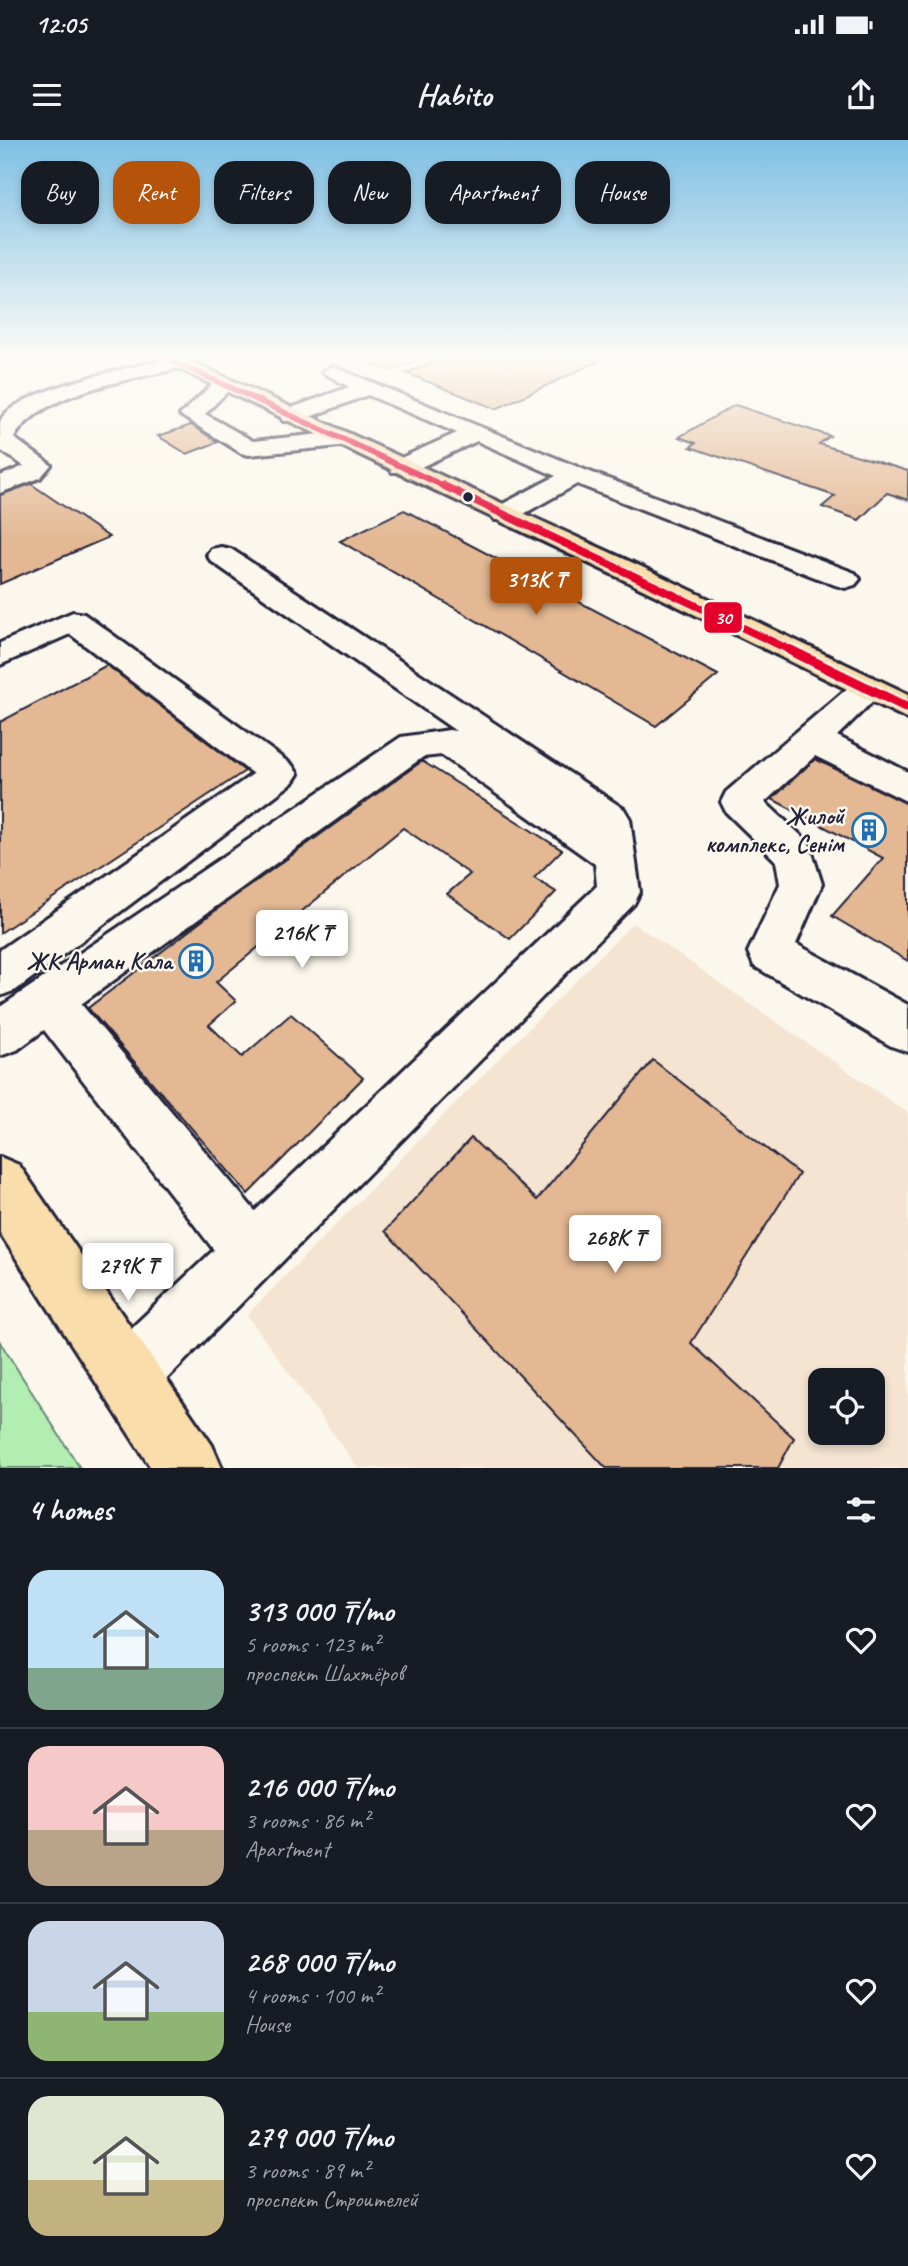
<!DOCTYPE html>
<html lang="en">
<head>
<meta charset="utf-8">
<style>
  body { margin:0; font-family:Caveat,sans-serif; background:#20242c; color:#f1f3f6; height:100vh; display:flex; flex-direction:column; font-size:26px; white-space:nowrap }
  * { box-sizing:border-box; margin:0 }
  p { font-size:23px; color:#9ea1a6 }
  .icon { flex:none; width:38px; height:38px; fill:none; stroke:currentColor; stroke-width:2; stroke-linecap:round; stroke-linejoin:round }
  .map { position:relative; height:1328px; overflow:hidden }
  .drawer { display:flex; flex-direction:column; background:#171b24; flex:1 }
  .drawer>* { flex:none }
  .guide { position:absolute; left:21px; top:21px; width:866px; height:63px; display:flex; gap:14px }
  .fabs { position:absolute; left:808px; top:1228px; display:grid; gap:14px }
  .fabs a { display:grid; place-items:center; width:77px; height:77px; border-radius:14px; background:#171b24; box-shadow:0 4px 10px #0003; font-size:35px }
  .price { position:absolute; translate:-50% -60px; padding:0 16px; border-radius:7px; background:#fff; color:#222; font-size:23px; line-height:46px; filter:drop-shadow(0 2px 4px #0008) }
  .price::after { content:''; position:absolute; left:50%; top:42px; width:21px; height:16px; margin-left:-10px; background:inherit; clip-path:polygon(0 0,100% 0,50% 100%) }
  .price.on { background:#b45309; color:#fff }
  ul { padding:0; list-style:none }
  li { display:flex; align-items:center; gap:21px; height:175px; padding:0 28px }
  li+li { border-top:2px solid #363941 }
  li span { display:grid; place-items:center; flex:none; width:196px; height:140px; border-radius:21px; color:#555 }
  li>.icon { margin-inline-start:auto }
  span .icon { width:84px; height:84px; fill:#fffc; stroke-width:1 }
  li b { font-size:30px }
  h2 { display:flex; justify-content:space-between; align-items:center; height:84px; padding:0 28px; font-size:30px }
  .tag { padding:0 24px; border-radius:21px; background:#171b24; box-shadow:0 4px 10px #0003; font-size:24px; line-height:63px }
  .tag.on { background:#b45309; color:#fff }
  .status { display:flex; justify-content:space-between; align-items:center; height:49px; padding:0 35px; background:#171b24; direction:ltr }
  .status svg { height:19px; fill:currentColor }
  header { display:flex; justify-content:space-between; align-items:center; height:91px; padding:0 28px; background:#171b24; font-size:32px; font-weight:800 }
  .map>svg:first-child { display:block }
  .built { fill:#f4e4d1; fill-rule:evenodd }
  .green { fill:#b2edb2; stroke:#6a8876; stroke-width:2 }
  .building { fill:#e3b893; stroke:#22223b; stroke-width:2 }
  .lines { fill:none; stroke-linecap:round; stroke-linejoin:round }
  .minor-casing { stroke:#22223b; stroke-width:6 }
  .major-casing { stroke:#22223b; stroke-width:6 }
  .minor { fill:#fbf7ec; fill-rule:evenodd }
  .major { fill:#f9ddab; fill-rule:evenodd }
  .bus-1-far2-casing { stroke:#fbf7ec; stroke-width:9 }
  .bus-1-far1-casing { stroke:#fbf7ec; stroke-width:11 }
  .bus-1-casing { stroke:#fbf7ec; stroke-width:15 }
  .bus-1-far2 { stroke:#e4002b; stroke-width:6 }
  .bus-1-far1 { stroke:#e4002b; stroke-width:8 }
  .bus-1 { stroke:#e4002b; stroke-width:10 }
  .bus-dot { fill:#22223b; stroke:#fbf7ec; stroke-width:2.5 }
  .labels { text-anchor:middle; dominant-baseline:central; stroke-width:5; stroke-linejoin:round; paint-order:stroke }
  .poi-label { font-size:24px; font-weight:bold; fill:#22223b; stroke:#fbf7ec; text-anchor:end }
  .line-badge { stroke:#fbf7ec; stroke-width:2.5 }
  .badge-label { font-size:19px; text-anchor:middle; font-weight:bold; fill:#fff }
</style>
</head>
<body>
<div class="status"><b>12:05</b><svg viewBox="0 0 49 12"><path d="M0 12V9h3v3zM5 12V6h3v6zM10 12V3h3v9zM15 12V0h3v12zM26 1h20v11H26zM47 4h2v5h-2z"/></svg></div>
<header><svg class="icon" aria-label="menu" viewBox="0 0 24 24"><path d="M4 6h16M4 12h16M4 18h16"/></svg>Habito<svg class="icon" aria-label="share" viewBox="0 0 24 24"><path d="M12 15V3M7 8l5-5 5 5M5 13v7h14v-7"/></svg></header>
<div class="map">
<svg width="908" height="1328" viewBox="0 0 908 1328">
  <rect width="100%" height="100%" fill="#fbf7ec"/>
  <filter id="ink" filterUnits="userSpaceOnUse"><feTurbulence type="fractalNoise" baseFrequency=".0143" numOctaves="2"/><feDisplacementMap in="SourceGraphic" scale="14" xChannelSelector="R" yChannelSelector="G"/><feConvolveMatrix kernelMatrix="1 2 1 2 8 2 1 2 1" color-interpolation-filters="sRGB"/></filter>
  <g filter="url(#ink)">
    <path class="built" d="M 633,783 L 908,973 L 908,1328 L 358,1328 L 247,1175 ZM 821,1241 L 873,1241 L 873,1293 L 821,1293 Z"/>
    <g class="green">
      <path d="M 351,216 L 427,216 L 389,231 Z"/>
      <path d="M 0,1202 L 80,1328 L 0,1328 Z"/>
    </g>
    <g class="building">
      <path d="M 448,216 L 610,216 L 496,269 L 406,233 Z"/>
      <path d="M 735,265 L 830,296 L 819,304 L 908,331 L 908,360 L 887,353 L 859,380 L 822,367 L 835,356 L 690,307 L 696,303 L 679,297 Z"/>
      <path d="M 191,285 L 218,302 L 187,314 L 158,296 Z"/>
      <path d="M 31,344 L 109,397 L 0,444 L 0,355 Z"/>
      <path d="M 404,370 L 718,535 L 656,586 L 340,401 Z"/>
      <path d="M 107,525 L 245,631 L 0,793 L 0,582 Z"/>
      <path d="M 815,619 L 908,664 L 908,821 L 832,776 L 883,718 L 772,659 Z"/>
      <path d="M 422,621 L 562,710 L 534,738 L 556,752 L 510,799 L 447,754 L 470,734 L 403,688 L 216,842 L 236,861 L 209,885 L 242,917 L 291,874 L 363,938 L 248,1054 L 88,868 L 220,767 Z"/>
      <path d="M 653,920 L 799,1034 L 691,1203 L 794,1298 L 778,1328 L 606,1328 L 385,1091 L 471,998 L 537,1060 Z"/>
    </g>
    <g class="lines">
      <g class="minor-casing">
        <g id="minor">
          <path d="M 177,217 L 184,219 L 187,223 L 184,227 C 133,240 42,250 14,298 L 51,325 L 40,338 L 0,353 L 0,336 L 24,326 L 0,310 C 0,302 0,290 0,282 C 12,249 143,225 177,217 Z"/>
          <path d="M 332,226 L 585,330 L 855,433 L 860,439 L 855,445 L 845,448 L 835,445 L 577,344 L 513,380 L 495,380 L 491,374 L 495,368 L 556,336 L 477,301 L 410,332 L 392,332 L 389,327 L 392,322 L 457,293 L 368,255 L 299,281 L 283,281 L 280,276 L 283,271 L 349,247 L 322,232 Z"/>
          <path d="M 224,238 L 235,244 L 205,274 L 253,301 L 340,292 L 348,294 L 352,299 L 348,304 L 340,306 L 249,315 L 241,313 L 180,275 L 217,240 Z"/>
          <path d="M 221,407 L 231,409 L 624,669 L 630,679 L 640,752 L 634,764 L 149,1257 L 127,1266 L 105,1257 L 96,1235 L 105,1213 L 214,1110 L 44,890 L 17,910 L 0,916 L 0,867 L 401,597 L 449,590 L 456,591 L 211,421 L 207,415 L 211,409 ZM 442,615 L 595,724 L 597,746 L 255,1071 L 81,864 L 423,617 Z"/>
          <path d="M 73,472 L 84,474 L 292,625 L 298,634 L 292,643 L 16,850 L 0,856 L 0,810 L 253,634 L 70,494 L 0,525 L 0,503 Z"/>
          <path d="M 868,538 L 880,541 L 885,549 L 837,596 L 908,632 L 908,662 L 815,616 L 765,662 L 809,703 L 822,744 L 796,804 L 908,865 L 908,912 L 891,906 L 754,826 L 748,812 L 780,744 L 776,721 L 726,672 L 721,662 L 726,652 L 856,541 Z"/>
        </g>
      </g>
      <g class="major-casing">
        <g id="major">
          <path d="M 152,216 L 179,216 L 642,427 L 908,554 L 908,579 L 622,439 Z"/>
          <path d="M 0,1017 L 19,1025 L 212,1305 L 222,1328 L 151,1328 L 0,1093 Z"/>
        </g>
      </g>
      <use href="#minor" class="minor"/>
      <use href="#major" class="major"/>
      <g class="bus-1-far2-casing">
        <path id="bus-1-far2" d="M 162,216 L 446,347"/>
      </g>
      <g class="bus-1-far1-casing">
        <path id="bus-1-far1" d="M 442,345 L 794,512"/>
      </g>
      <g class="bus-1-casing">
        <path id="bus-1" d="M 790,510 L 908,568"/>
      </g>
      <use href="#bus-1-far2" class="bus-1-far2"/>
      <use href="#bus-1-far1" class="bus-1-far1"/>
      <use href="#bus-1" class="bus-1"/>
    </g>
  </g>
  <linearGradient id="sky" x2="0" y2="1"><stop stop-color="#7fc0e4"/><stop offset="0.54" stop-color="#fdfbf6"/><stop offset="1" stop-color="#fdfbf6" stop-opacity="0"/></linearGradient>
  <rect width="908" height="402" fill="url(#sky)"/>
  <defs>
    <g id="building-ring" transform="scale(1.75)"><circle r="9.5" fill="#fbf7ec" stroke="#1f6fb2" stroke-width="1.5"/><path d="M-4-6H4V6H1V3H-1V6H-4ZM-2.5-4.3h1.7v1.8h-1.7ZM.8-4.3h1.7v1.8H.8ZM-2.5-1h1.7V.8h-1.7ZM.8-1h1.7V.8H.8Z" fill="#1f6fb2"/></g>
  </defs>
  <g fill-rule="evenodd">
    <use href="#building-ring" x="869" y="690"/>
    <use href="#building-ring" x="196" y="821"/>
  </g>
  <circle class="bus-dot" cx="468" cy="357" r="6"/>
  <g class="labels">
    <g class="poi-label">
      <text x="844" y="676">Жилой<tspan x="844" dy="28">комплекс, Сенiм</tspan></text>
      <text x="172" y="821">ЖК Арман Кала</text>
    </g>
  </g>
  <rect class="line-badge" x="703" y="461" width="40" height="33" rx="7" fill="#e4002b"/>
  <g class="badge-label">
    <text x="723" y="484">30</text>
  </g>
</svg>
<div class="fabs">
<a><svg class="icon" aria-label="locate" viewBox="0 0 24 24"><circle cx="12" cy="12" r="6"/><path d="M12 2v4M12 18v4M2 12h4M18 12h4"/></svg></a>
</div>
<b class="price on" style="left:536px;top:477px">313K ₸</b>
<b class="price" style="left:302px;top:830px">216K ₸</b>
<b class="price" style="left:615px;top:1135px">268K ₸</b>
<b class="price" style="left:128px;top:1163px">279K ₸</b>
<div class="guide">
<a class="tag">Buy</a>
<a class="tag on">Rent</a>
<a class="tag">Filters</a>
<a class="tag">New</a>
<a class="tag">Apartment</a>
<a class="tag">House</a>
</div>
</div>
<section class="drawer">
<h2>4 homes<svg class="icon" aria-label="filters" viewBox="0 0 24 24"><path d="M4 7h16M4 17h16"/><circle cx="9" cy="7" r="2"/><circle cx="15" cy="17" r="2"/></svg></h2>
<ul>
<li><span style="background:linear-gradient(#bfe0f5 70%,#7fa58c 0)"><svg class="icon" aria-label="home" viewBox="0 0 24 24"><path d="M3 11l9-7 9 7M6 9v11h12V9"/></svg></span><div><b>313 000 ₸/mo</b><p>5 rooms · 123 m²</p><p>проспект Шахтёров</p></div><svg class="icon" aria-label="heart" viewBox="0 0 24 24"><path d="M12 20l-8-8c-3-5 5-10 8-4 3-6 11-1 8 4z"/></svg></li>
<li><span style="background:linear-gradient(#f6c9c9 60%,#b9a48a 0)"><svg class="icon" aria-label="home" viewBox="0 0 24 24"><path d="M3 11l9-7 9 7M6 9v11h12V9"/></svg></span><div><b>216 000 ₸/mo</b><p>3 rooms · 86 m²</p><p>Apartment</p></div><svg class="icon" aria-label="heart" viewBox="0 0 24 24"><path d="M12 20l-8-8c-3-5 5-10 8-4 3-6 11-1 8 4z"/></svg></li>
<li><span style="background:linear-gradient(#c9d6e8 65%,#8fb573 0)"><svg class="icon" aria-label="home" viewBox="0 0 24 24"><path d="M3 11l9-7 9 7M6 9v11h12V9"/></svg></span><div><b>268 000 ₸/mo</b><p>4 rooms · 100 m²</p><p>House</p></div><svg class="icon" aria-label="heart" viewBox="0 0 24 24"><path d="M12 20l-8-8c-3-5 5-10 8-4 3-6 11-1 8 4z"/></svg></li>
<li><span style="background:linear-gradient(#dfe7d0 60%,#c2b280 0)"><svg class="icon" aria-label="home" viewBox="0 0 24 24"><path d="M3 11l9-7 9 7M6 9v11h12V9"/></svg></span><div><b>279 000 ₸/mo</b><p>3 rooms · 89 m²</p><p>проспект Строителей</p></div><svg class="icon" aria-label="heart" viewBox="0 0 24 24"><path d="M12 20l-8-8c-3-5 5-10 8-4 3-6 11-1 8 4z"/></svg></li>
</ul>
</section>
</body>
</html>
